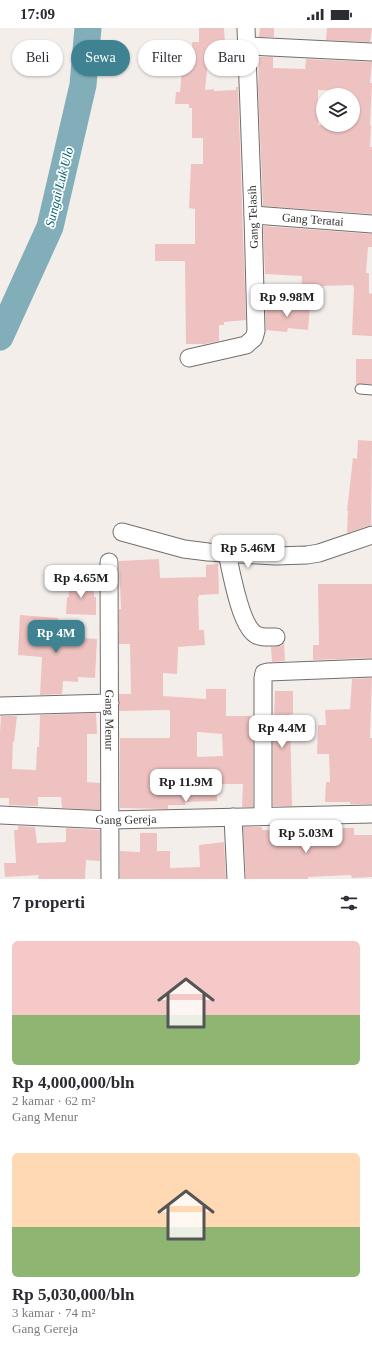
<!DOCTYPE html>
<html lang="id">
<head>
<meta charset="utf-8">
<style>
  body { margin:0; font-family:"Times New Roman",serif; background:#f2f2f3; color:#2b2b33; height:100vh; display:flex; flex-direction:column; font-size:15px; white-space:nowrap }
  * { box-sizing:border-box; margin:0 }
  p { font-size:13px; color:#7c7c81 }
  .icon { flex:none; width:22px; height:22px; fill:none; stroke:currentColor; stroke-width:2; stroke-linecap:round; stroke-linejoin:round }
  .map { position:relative; height:851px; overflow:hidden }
  .panel { display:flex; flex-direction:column; background:#fff; flex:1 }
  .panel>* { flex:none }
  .top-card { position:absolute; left:12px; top:12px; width:348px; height:36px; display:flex; gap:8px }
  .fabs { position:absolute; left:316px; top:60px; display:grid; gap:8px }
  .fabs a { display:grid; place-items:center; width:44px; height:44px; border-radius:50%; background:#fff; box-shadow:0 1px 3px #0004; font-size:20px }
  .price { position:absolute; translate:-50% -34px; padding:0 9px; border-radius:8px; background:#fff; color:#222; font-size:13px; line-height:26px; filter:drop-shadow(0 1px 2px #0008) }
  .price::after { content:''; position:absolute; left:50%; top:24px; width:12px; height:9px; margin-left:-6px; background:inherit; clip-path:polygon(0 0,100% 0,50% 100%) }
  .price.current { background:#3f8292; color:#fff }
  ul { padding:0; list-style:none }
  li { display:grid; align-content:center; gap:8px; height:212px; padding:0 12px }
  li span { display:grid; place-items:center; height:124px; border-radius:6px; color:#555 }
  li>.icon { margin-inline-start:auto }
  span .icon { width:72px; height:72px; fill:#fffc; stroke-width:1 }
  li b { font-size:17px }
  h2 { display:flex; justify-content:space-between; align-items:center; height:48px; padding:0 12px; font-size:17px }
  .chip { padding:0 14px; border-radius:18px; background:#fff; box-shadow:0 1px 3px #0004; font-size:14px; line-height:36px }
  .chip.current { background:#3f8292; color:#fff }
  .status { display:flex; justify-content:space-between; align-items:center; height:28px; padding:0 20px; background:#fff; direction:ltr }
  .status svg { height:11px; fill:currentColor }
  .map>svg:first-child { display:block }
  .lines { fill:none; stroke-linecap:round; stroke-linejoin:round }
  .river { stroke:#81aeb9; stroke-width:27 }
  .building { fill:#eec2c0; fill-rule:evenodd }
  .lane-casing { stroke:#736e6b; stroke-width:11 }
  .street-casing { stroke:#736e6b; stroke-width:19 }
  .lane { stroke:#fff; stroke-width:9 }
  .street { stroke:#fff; stroke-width:17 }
  .labels { text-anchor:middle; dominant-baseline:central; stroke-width:3.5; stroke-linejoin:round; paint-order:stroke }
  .street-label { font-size:12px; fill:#312f2e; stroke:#fff }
  .water-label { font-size:13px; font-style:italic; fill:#016273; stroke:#fff }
</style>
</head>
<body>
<div class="status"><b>17:09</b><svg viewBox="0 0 49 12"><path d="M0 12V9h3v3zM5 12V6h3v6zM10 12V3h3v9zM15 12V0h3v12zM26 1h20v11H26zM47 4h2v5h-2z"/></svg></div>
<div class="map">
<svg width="372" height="851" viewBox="0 0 372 851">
  <rect width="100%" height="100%" fill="#f4eeeb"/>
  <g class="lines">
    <path class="river" d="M 0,309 L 50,199 L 83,57 L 88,0"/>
  </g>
  <g class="building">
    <path d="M 199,0 L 224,0 L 226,32 L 208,33 L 205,62 L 214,61 L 214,63 L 236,62 L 236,59 L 238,59 L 246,292 L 224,294 L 224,297 L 219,297 L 219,313 L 205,316 L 186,316 L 185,233 L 155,233 L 155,216 L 195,216 L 195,181 L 189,180 L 191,136 L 203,136 L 203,110 L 192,110 L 192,80 L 189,80 L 189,76 L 175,76 L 176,64 L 180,64 L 182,40 L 193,41 L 192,14 L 199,14 Z"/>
    <path d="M 260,0 L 274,0 L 274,9 L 259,9 Z"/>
    <path d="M 327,0 L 372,0 L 370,14 L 326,12 Z"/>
    <path d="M 259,29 L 273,29 L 273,40 L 305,41 L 306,31 L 372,34 L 370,55 L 372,55 L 370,97 L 371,97 L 370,119 L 372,119 L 372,186 L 263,178 L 258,59 ZM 318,62 L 347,63 L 347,67 L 353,67 L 353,97 L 318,97 Z"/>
    <path d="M 263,198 L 372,206 L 372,219 L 368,219 L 366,245 L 369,245 L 369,265 L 372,266 L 372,308 L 352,307 L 354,259 L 353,259 L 353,257 L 323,258 L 323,266 L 301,265 L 302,248 L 265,246 Z"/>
    <path d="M 265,276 L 310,279 L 308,302 L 288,300 L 287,304 L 266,302 Z"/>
    <rect x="356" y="331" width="16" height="25"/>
    <path d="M 358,412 L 372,413 L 371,497 L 347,505 L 348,483 L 347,483 L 353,430 L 357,431 Z"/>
    <path d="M 159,531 L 160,550 L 206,549 L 206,537 L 218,536 L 219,566 L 199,567 L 199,569 L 198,569 L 199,602 L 204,602 L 205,617 L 178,619 L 177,646 L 163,645 L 163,668 L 206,671 L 206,661 L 226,661 L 226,688 L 253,688 L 253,779 L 242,779 L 243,756 L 217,756 L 217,773 L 185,774 L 185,777 L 168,777 L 168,781 L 120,780 L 120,710 L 170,710 L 170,682 L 119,683 L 119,666 L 131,666 L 130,616 L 119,616 L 119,581 L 121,581 L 119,533 ZM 197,704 L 222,706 L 223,728 L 197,729 Z"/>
    <path d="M 68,555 L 94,555 L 94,569 L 96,569 L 96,587 L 66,586 L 67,569 L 69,569 Z"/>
    <path d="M 318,556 L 372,556 L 372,630 L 313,632 L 313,617 L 319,617 Z"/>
    <path d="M 20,587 L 58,590 L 56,613 L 82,614 L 82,610 L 97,611 L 95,650 L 78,649 L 78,654 L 63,653 L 62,666 L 40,667 L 42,629 L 18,627 Z"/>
    <path d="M 284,614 L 285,633 L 272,634 L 271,619 L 281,618 Z"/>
    <path d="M 372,650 L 370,710 L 372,710 L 372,776 L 350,776 L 350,774 L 325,774 L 326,754 L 330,754 L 329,726 L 317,726 L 318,697 L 326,697 L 325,682 L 350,681 L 352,651 Z"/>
    <path d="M 275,663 L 293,663 L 293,686 L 290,686 L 292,778 L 273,778 L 273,689 L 274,689 Z"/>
    <path d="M 96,685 L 97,706 L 87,706 L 87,754 L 100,755 L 100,782 L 62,780 L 61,769 L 38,769 L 38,778 L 33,778 L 9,777 L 9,770 L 0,770 L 0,705 L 1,688 L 17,688 L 14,714 L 13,713 L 12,741 L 36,742 L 37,719 L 39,719 L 40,687 Z"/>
    <path d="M 18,798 L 35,799 L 37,815 L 66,814 L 66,800 L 100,802 L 100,833 L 86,832 L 85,851 L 38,851 L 39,847 L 5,849 L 4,835 L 16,835 L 14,802 L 18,802 Z"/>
    <path d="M 243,799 L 262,799 L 262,802 L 314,803 L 314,801 L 339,803 L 339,800 L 354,800 L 354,807 L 372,807 L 372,849 L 352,850 L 351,847 L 308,849 L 308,851 L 246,851 Z"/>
    <path d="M 140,805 L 157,805 L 157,823 L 170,823 L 170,840 L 200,839 L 199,817 L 224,814 L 226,851 L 120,851 L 120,823 L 140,824 Z"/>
  </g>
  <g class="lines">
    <g class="lane-casing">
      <path id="lane" d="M 360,361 L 372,362"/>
    </g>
    <g class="street-casing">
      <g id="street">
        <path d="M 247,18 L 372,24"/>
        <path id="s1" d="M 253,187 L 372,196"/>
        <path d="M 189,330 L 246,317 L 254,310 L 256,303 L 253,187 L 246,0"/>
        <path d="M 122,504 L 184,521 L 208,524 L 275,528 L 307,527 L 319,525 L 372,507"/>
        <path d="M 227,525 C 231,543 240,596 255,606 C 260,610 269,609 276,609"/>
        <path id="s2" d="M 109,534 L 110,851"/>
        <path d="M 0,678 L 110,675"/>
        <path id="s3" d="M 0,787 L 110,792 L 372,786"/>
        <path d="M 263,788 L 263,650 L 264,645 L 268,644 L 372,640"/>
        <path d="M 233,789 L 236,851"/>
      </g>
    </g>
    <use href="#lane" class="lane"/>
    <use href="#street" class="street"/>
  </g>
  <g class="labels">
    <g class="street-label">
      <text transform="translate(253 189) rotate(-92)">Gang Telasih</text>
      <text stroke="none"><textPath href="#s1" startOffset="60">Gang Teratai</textPath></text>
      <text stroke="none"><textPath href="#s2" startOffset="158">Gang Menur</textPath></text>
      <text stroke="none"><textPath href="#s3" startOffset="126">Gang Gereja</textPath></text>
    </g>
    <g class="water-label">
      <text transform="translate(59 159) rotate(-76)">Sungai Luk Ulo</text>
    </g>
  </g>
</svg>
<div class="fabs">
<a><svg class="icon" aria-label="layers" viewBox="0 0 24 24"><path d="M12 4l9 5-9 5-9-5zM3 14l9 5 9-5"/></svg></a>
</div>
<b class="price" style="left:287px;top:290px">Rp 9.98M</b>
<b class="price" style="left:248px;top:541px">Rp 5.46M</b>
<b class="price" style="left:81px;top:571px">Rp 4.65M</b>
<b class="price current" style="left:56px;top:626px">Rp 4M</b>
<b class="price" style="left:282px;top:721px">Rp 4.4M</b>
<b class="price" style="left:186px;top:775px">Rp 11.9M</b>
<b class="price" style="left:306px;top:826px">Rp 5.03M</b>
<div class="top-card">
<a class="chip">Beli</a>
<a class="chip current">Sewa</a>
<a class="chip">Filter</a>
<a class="chip">Baru</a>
</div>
</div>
<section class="panel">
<h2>7 properti<svg class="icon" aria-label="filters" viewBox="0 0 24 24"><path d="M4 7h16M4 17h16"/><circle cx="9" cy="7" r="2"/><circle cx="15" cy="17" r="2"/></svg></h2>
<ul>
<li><span style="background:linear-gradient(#f6c9c9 60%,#8fb573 0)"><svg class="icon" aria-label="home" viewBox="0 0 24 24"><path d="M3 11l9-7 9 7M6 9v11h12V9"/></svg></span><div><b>Rp 4,000,000/bln</b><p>2 kamar · 62 m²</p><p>Gang Menur</p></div></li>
<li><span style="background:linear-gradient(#ffd9b3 60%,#8fb573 0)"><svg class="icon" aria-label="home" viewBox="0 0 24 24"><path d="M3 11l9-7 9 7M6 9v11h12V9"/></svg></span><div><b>Rp 5,030,000/bln</b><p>3 kamar · 74 m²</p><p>Gang Gereja</p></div></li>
</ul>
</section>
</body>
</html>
